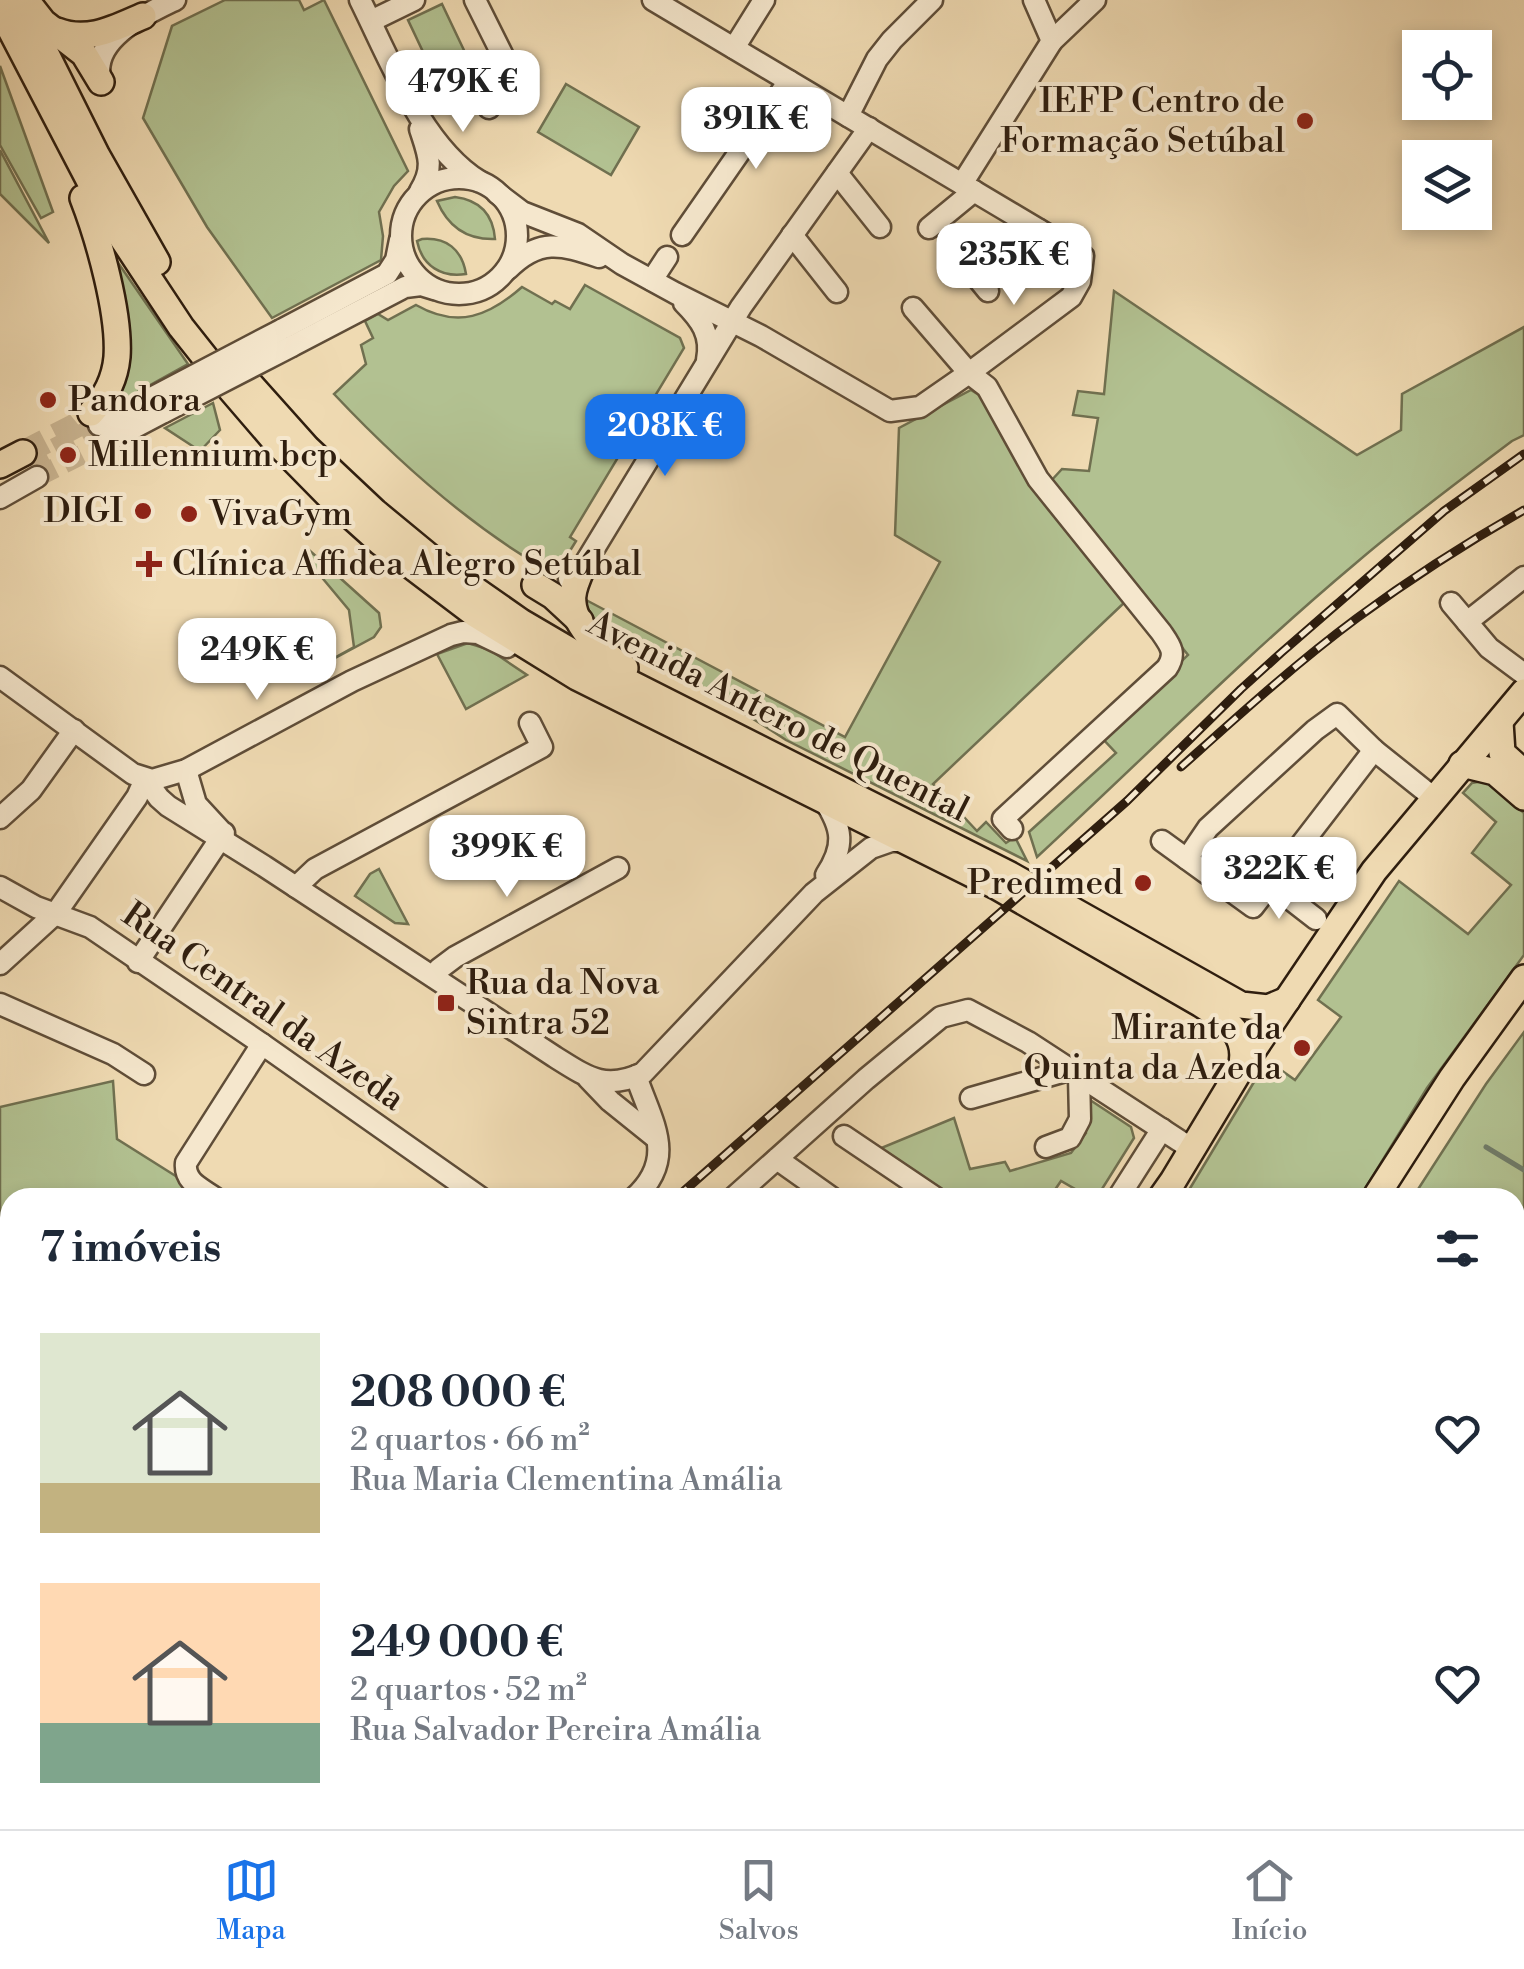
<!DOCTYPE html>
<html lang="pt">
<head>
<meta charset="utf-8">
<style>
  body { margin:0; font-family:"Libre Bodoni",serif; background:#f2f2f3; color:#1f2937; height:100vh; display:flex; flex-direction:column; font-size:38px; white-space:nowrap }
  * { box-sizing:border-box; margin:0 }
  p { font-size:32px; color:#747a83 }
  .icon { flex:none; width:55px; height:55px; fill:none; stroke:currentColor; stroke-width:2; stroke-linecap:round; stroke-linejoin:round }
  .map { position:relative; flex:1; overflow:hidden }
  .drawer { position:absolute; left:0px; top:1188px; width:1525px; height:642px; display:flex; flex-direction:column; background:#fff; border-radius:30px 30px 0 0; box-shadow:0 5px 15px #0003 }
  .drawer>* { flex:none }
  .controls { position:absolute; left:1402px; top:30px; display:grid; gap:20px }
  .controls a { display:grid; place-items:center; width:90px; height:90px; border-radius:0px; background:#fff; box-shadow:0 5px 15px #0003; font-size:50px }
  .price { position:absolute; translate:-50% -85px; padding:0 22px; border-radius:20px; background:#fff; color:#222; font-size:32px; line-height:65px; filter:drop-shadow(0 2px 5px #0008) }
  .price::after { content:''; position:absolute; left:50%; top:60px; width:30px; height:22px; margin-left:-15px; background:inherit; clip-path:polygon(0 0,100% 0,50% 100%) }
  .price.selected { background:#1a73e8; color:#fff }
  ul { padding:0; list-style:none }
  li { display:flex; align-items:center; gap:30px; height:250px; padding:0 40px }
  li span { display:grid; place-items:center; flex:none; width:280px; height:200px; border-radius:0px; color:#555 }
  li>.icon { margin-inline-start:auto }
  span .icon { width:120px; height:120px; fill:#fffc; stroke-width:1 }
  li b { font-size:42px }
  h2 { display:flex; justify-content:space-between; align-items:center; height:120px; padding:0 40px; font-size:42px }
  .menu { display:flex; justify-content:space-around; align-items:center; height:140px; border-top:2px solid #e0e1e3; background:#fff; font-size:28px; color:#747a83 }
  .menu a { display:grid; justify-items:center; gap:5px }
  .menu .selected { color:#1a73e8 }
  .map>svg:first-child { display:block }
  .green { fill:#b2c191; stroke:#707050; stroke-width:2.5 }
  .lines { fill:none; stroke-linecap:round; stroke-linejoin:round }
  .stream { stroke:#707c6a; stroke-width:5 }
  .minor-tunnel { stroke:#c9b491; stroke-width:20; stroke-dasharray:20 10; stroke-linecap:butt }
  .major-tunnel { stroke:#c9b491; stroke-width:25; stroke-dasharray:25 12; stroke-linecap:butt }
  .minor-casing { stroke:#5f4d38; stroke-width:25 }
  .major-casing { stroke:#2f1e0f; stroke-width:30 }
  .minor { stroke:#f5e7cd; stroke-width:20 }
  .major { stroke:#efdab2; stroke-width:25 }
  .rail-casing { stroke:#2f1e0f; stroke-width:9 }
  .rail { stroke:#f5e7cd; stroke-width:5; stroke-dasharray:15; stroke-linecap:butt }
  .minor-bridge-casing { stroke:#5f4d38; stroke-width:25; stroke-linecap:butt }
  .minor-bridge { stroke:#f5e7cd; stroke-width:20 }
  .poi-dot { fill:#8f2418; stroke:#f5e7cd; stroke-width:4 }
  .labels { text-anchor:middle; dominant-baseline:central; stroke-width:8; stroke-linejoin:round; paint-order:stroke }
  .poi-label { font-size:35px; fill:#2f1e0f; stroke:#f5e7cd; text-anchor:start }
  .street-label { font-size:35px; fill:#2f1e0f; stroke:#f5e7cd }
</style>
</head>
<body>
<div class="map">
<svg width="1524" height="1829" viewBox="0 0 1524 1829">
  <rect width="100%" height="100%" fill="#efdab2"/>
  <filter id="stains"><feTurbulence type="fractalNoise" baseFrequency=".002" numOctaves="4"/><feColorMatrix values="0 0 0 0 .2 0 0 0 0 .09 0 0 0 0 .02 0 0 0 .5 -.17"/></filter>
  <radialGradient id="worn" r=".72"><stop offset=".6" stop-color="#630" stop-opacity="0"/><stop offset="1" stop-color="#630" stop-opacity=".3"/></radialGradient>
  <g class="green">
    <path d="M 225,0 L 299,0 L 304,10 L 324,0 L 408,171 L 394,186 L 379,212 L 383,236 L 381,260 L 272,318 L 207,227 L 143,118 L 172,26 Z"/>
    <path d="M 442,4 L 480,84 L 483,96 L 451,111 L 408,20 Z"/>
    <path d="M 0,66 L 53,212 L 41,218 L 0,145 Z"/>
    <path d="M 566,84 L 639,127 L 611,175 L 538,132 Z"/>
    <path d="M 0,150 L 49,243 L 0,194 Z"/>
    <path d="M 455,197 C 479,200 493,214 495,239 C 467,240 448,227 437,201 Z"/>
    <path d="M 422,239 C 446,237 462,249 466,274 C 442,278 422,266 417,241 Z"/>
    <path d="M 112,254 L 188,364 L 105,410 Z"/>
    <path d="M 585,285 L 680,338 L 684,348 L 570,537 L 576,541 L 555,575 C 473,529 399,463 334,394 L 366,364 L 361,345 L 373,338 L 365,321 L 378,314 L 388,320 L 416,305 C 458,329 489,316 522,287 L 552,304 L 555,301 L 570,309 Z"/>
    <path d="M 1114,291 L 1357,455 L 1401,430 L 1402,394 L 1524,327 L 1524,435 L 1512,441 C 1459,481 1406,520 1356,563 C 1245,656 1143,759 1037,857 L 1029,832 L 1116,753 L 1102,738 L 1188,655 L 1050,482 L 1062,469 L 1089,471 L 1098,418 L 1073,415 L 1078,391 L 1104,394 Z"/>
    <path d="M 971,390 L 987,400 L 1126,601 L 933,784 L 977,831 L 986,822 L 1006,843 L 1015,837 L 1027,861 L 786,740 C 757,721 728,703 698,687 C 656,664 608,648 585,604 L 586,600 L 845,737 L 940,562 L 895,535 L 899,428 Z"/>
    <path d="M 213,403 L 220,430 L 200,451 L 165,428 Z"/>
    <path d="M 309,550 L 379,613 L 381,627 L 374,637 L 298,678 L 354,647 L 349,610 L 304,556 Z"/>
    <path d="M 468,643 L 490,650 L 527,675 L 466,709 L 437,654 Z"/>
    <path d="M 1488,780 L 1524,813 L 1524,955 L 1427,1088 L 1360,1197 L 1188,1198 L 1189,1190 L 1260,1072 L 1268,1076 L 1274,1065 L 1295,1080 L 1341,1017 L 1318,1000 L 1399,881 L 1468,934 L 1511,885 L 1472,853 L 1496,822 L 1463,793 L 1472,783 Z"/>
    <path d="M 379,869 L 408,924 L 395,923 L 355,896 L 370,874 Z"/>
    <path d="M 1524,1032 L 1524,1829 L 1007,1829 L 1014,1820 L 1515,1820 L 1515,1198 L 1413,1197 L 1486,1084 Z"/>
    <path d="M 113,1081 L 117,1139 L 209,1197 L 10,1198 L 10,1750 L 0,1762 L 0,1107 Z"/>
    <path d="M 1087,1098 L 1131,1127 L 1134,1138 L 1097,1197 L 1089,1197 L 1061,1181 L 1050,1197 L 944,1197 L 874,1151 L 954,1118 L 970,1169 L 1005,1162 L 1010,1171 L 1071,1153 L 1086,1133 L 1083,1118 Z"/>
  </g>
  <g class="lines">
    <g class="stream">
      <path d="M 1486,1147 L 1524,1170"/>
      <path d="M 1515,1338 L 1524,1329"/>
      <path d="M 1515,1720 L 1524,1714"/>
      <path d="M 1337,1829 L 1348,1820"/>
    </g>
    <g class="minor-tunnel">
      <path d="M 28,462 L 99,425"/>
      <path d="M 37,477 L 107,442"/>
    </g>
    <path class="major-tunnel" d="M 23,453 L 75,426 L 91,413"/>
    <g class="minor-casing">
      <g id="minor">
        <path d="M 360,0 C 389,58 422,146 479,181"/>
        <path d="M 475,0 L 508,66 L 507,82 L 489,108"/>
        <path d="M 1034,0 L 1052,41"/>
        <path d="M 371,21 L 414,0"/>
        <path d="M 734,48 L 764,0"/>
        <path d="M 101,82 C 88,40 146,14 175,0"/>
        <path d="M 848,116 L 877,59 L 892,40 L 932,0"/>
        <path d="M 837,173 L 880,227"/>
        <circle cx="459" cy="236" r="58"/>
        <path d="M 962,184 L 1052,41 L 1095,0"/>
        <path d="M 420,191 C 435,167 428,154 420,129"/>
        <path d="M 497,193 L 522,212 L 578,234 L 622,264 L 675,293 L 761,336 L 890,411 L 920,407 L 969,373 L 1071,297 L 1080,281 L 1083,256 L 653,0"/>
        <path d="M 929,228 L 974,191"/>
        <path d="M 682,235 L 789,81"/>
        <path d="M 792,235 L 837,292"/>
        <path d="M 508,269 C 539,238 561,244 599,257"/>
        <path d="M 652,280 L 667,257"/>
        <path d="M 988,291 L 979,280 L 1039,230"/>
        <path d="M 684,303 C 701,320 712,335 707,360"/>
        <path d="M 913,308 L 969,373 L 987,387 L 1038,479 L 1161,632 C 1170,645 1177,653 1167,668 L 1003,819 L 1012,829"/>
        <path d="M 281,330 L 387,274 L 396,260 L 400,240"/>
        <path d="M 292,346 L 405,287 L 421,285 L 434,289"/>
        <path d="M 99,425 L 153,397"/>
        <path d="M 107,442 L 164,412"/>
        <path d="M 0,498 L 37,477"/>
        <path d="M 569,579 L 581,570 L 741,307 L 869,128"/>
        <path d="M 1451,603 L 1489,648 L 1524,674"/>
        <path d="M 1467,622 L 1524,577"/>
        <path d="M 0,677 L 133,774 L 152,780 L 186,770 L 352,681 L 451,635 L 463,632 L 478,633 L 507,647"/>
        <path d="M 186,770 L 196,804 L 220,830"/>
        <path d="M 145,779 L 159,798 L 168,806 L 264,866 L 555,1057 C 587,1077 605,1091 643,1073 L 814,893 L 871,848 L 891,841 L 907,841"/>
        <path d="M 824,800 C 843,829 845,846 826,875"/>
        <path d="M 0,818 L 31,790 L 74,730"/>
        <path d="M 1162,841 L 1253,907 L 1374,750"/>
        <path d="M 1187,859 L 1208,828 L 1315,730 L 1337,714 L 1374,750 L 1434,798"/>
        <path d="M 1272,885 L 1316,919"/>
        <path d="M 0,887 L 36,907 L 90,927 L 262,1044 L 481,1198"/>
        <path d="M 296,887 L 315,869 L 542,747 L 530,723"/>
        <path d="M 138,962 L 224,833"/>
        <path d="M 0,964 L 56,913 L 137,797 L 145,779"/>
        <path d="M 434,977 L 439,969 L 455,957 L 618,868"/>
        <path d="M 0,1004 L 113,1054 L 144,1074"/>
        <path d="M 588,1078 L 610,1101 L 656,1138"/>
        <path d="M 971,1098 L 1069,1070"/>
        <path d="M 844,1136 L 936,1198"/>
        <path d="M 1046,1147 L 1070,1138 L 1080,1119 L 1079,1076"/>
        <path d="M 777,1159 L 832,1198"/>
        <path d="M 215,1198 C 201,1188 184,1182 186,1163 L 262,1044"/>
        <path d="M 634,1198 C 678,1158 652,1123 636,1076"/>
        <path d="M 733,1198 L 866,1079 L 941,1017 L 968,1010 L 1028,1042 L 1192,1149"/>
        <path d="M 1118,1198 L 1162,1129"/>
        <path d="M 55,1820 L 62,1829"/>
        <path d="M 369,1820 L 372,1829"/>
        <path d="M 440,1820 L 453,1829"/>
        <path d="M 29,1829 L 39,1820"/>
        <path d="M 131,1829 L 142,1820"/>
        <path d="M 475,1829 L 481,1820"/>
        <path d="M 563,1829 L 568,1820"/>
      </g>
    </g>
    <g class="major-casing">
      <g id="major">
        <path d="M 19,0 L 97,156 L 157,262"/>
        <path d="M 32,8 L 43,22 L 84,54 L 101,82"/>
        <path d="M 0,9 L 109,218 L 181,327 L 227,385 L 276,442 L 332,499 L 380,542 L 475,614 L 577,677 L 996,886 L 1201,1004 C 1226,1020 1250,1035 1241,1068"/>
        <path d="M 57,31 C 88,43 115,28 143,16"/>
        <path d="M 83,198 C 99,239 120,314 117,357 C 115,379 105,398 91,413"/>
        <path d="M 231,363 L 307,448 L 375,512 L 438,564 L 521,622 L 596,666 L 1010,875 L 1241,1005 L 1268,1008 L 1287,1000"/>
        <path d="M 0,465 L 23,453"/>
        <path d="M 581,570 C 577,581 571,591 573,603 C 575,627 605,656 625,668"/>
        <path d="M 535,585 L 553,596 L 580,621"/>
        <path d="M 1500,722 L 1502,753 L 1524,773"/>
        <path d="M 1462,764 L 1495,772 L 1524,797"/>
        <path d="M 1161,1198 L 1173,1181 L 1241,1068 L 1374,871 L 1524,692"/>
        <path d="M 1375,1198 L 1452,1078 L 1524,978"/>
        <path d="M 722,1820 L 758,1829"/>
        <path d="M 969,1829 L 977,1820"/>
      </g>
    </g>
    <use href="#minor" class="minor"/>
    <use href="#major" class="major"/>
    <g class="rail-casing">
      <g id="rail">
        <path d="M 1181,767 C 1238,716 1295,664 1357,618 C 1410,579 1466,543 1524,510"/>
        <path d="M 676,1198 L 1127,801 L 1241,689 L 1282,652 L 1444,511 L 1524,454"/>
        <path d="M 0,1785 L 10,1777"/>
      </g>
    </g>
    <use href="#rail" class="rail"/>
    <g class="minor-bridge-casing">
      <g id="minor-bridge">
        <path d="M 153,397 L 281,330"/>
        <path d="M 164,412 L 292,346"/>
      </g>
    </g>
    <use href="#minor-bridge" class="minor-bridge"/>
  </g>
  <g class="poi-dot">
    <circle cx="1305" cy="121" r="10"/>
    <circle cx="48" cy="400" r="10"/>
    <circle cx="68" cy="455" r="10"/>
    <circle cx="143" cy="511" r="10"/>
    <circle cx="189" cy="514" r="10"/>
    <path d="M144 549h10v10h10v10h-10v10h-10v-10h-10v-10h10z"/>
    <circle cx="1143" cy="883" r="10"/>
    <rect x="436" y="993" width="20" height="20" rx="5"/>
    <circle cx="1302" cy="1048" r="10"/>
  </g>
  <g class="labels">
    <g class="poi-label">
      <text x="1285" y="101" text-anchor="end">IEFP Centro de<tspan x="1285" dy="40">Formação Setúbal</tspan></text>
      <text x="68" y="400">Pandora</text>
      <text x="88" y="455">Millennium bcp</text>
      <text x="123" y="511" text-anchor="end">DIGI</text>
      <text x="209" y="514">VivaGym</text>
      <text x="172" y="564">Clínica Affidea Alegro Setúbal</text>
      <text x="1123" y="883" text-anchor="end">Predimed</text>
      <text x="466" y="983">Rua da Nova<tspan x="466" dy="40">Sintra 52</tspan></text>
      <text x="1282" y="1028" text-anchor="end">Mirante da<tspan x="1282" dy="40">Quinta da Azeda</tspan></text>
    </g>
    <g class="street-label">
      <text transform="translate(778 717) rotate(27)">Avenida Antero de Quental</text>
      <text transform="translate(263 1007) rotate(35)">Rua Central da Azeda</text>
    </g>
  </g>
  <rect width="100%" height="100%" filter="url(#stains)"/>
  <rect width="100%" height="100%" fill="url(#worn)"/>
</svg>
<div class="controls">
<a><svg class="icon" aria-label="locate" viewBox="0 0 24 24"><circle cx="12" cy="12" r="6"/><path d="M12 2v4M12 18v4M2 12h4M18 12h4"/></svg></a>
<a><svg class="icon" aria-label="layers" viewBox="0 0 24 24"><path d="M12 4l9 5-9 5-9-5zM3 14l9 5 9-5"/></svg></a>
</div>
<b class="price" style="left:463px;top:135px">479K €</b>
<b class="price" style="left:756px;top:172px">391K €</b>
<b class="price" style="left:1014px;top:308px">235K €</b>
<b class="price selected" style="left:665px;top:479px">208K €</b>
<b class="price" style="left:257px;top:703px">249K €</b>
<b class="price" style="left:507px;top:900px">399K €</b>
<b class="price" style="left:1279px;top:922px">322K €</b>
<section class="drawer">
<h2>7 imóveis<svg class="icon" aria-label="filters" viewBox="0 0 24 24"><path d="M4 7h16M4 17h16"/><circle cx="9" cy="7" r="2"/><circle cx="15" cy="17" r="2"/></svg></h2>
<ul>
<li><span style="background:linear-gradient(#dfe7d0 75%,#c2b280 0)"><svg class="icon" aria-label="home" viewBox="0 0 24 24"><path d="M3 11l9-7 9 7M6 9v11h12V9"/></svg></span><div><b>208 000 €</b><p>2 quartos · 66 m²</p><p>Rua Maria Clementina Amália</p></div><svg class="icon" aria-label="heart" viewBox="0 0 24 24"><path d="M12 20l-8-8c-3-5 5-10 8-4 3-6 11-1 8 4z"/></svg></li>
<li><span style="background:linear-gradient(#ffd9b3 70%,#7fa58c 0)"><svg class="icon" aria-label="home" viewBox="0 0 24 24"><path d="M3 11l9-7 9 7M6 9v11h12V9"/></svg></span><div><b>249 000 €</b><p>2 quartos · 52 m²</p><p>Rua Salvador Pereira Amália</p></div><svg class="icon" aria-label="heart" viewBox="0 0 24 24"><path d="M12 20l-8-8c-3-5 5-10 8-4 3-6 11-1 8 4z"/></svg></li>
</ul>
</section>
</div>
<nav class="menu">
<a class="selected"><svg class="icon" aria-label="map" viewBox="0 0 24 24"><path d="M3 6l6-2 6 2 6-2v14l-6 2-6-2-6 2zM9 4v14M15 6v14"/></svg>Mapa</a>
<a><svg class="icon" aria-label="saved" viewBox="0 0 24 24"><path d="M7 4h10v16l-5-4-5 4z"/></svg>Salvos</a>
<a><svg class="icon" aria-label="home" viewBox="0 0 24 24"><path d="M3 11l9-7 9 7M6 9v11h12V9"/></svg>Início</a>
</nav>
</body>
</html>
